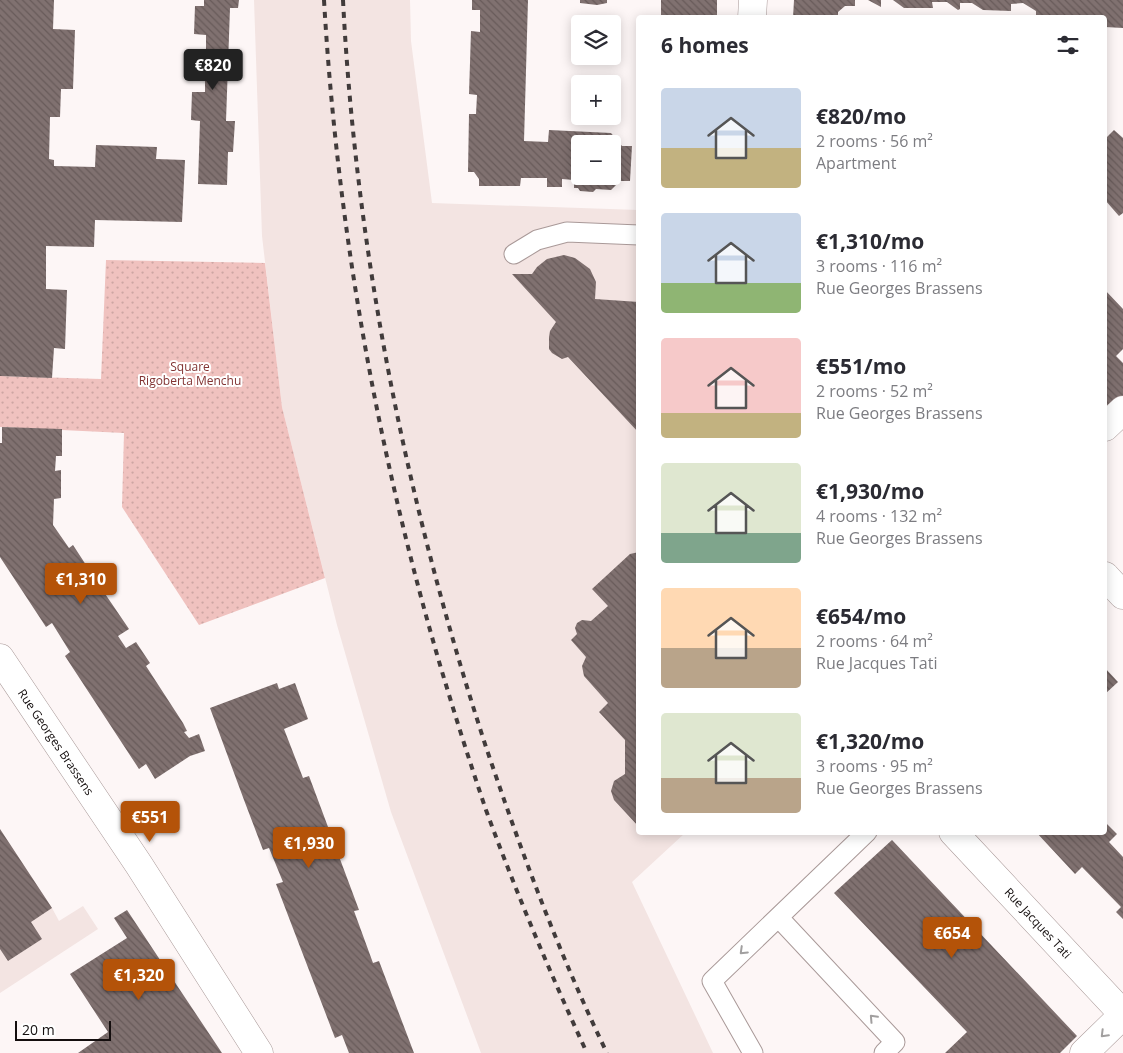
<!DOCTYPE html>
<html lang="en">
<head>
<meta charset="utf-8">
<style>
  body { margin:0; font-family:"Open Sans",sans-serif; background:#f2f2f3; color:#2b2b33; height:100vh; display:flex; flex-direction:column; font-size:19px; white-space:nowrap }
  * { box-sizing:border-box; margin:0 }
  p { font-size:16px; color:#7c7c81 }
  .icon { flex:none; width:28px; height:28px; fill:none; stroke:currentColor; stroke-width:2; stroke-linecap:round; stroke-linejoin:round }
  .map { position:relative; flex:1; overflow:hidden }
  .side { position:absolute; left:636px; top:15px; width:471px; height:820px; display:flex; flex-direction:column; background:#fff; border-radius:5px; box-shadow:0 2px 12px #0003 }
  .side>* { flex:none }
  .tools { position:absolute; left:571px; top:15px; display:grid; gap:10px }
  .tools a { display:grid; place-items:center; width:50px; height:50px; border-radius:5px; background:#fff; box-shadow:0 2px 12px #0003; font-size:25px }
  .scale { position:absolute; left:15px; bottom:12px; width:96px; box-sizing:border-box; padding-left:5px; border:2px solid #140e0e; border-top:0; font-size:14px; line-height:18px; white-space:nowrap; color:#140e0e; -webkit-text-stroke:4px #fff; paint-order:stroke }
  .price { position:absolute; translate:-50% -42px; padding:0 11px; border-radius:5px; background:#b45309; color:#fff; font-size:16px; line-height:32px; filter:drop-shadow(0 1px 2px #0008) }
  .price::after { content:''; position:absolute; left:50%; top:30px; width:15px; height:11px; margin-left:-8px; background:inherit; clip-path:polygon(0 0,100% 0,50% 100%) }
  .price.current { background:#222; color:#fff }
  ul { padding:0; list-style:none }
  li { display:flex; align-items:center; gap:15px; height:125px; padding:0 25px }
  li span { display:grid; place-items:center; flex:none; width:140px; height:100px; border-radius:5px; color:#555 }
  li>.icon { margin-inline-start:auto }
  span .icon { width:60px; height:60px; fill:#fffc; stroke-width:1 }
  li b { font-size:21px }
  h2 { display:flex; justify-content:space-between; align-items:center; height:60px; padding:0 25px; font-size:21px }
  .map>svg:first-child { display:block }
  .built { fill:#f3e4e2 }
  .park { fill:url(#park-dots) }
  .building { fill:url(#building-back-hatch); fill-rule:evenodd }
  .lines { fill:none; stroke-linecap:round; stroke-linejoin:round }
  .service-casing { stroke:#a99998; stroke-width:21 }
  .pedestrian-casing { stroke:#a99998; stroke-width:29 }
  .minor-casing { stroke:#a99998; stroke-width:29 }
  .service { stroke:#fff; stroke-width:19 }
  .pedestrian { stroke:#fff; stroke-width:28 }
  .minor { stroke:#fff; stroke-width:28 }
  .rail { stroke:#413b3b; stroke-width:4; stroke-dasharray:6 6; stroke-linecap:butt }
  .oneway { stroke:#a19f9f }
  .labels { text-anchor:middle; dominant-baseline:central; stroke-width:4; stroke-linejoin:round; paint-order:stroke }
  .park-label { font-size:12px; fill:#823433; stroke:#fff }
  .street-label { font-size:12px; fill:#140e0e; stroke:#fff }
</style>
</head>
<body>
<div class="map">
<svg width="1123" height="1053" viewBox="0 0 1123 1053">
  <defs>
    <pattern id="park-dots" width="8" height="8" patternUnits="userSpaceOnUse" patternTransform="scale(1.25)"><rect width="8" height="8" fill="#f0c2bf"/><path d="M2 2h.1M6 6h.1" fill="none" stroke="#cda6a3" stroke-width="1.8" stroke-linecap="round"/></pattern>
    <pattern id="building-back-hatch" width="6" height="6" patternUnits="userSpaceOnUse" patternTransform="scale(1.25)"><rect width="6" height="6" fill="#807170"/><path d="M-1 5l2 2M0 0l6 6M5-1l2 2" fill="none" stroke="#685b5a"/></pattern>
  </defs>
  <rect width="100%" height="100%" fill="#fdf6f6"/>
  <g class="built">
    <path d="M 254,0 L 410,0 L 411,41 L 432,203 L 639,210 L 639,832 L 685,833 L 632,882 L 713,1053 L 481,1053 L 391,812 L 337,625 L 282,407 L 262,236 Z"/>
    <path d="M 0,829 L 52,908 L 59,921 L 83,906 L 98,929 L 0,993 Z"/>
  </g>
  <path class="park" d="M 106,260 L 265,263 L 282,407 L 325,578 L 199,625 L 122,507 L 124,433 L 0,427 L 0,376 L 101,379 Z"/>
  <g class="building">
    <path d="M 0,0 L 54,0 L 53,29 L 75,30 L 73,89 L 61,89 L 60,117 L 50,117 L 49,159 L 54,160 L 54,166 L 95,167 L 96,145 L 157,147 L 156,159 L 185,160 L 182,222 L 95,220 L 94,247 L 46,246 L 46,289 L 67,290 L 65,349 L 54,348 L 52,378 L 0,376 Z"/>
    <path d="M 204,0 L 239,0 L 238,8 L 230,8 L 226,121 L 235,121 L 233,152 L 228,152 L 227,185 L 198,184 L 200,121 L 191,120 L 192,92 L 205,92 L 205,78 L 192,78 L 193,50 L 206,50 L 206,35 L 194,34 L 195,6 L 204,6 Z"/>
    <path d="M 472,0 L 528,0 L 524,141 L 548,142 L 549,130 L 611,133 L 622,146 L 632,146 L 630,181 L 620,181 L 611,190 L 596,189 L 593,192 L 580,191 L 578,188 L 574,188 L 574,180 L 562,179 L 562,187 L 547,187 L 547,178 L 521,178 L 520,186 L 479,186 L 479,179 L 474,172 L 468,172 L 469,114 L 476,114 L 477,95 L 469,94 L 471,31 L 480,32 L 480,10 L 472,10 ZM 580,144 L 612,144 L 612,176 L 580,176 Z"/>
    <path d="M 580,0 L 607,0 L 607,3 L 597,5 L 580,3 Z"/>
    <path d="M 661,0 L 717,0 L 717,18 L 661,16 Z"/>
    <path d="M 794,0 L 855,0 L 855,6 L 845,6 L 838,12 L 838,18 L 793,18 Z"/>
    <path d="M 868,0 L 881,0 L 881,7 Z"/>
    <path d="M 893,0 L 1123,0 L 1123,28 L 1105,27 L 1105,18 L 1036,18 L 1036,11 L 1023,3 L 1011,4 L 1011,11 L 983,10 L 972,3 L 960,3 L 960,9 L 958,10 L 947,2 L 932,2 L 933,8 L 904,8 Z"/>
    <path d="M 1114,130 L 1123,138 L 1123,213 L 1119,216 L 1105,200 L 1105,139 Z"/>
    <path d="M 564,255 L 575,258 L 590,269 L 596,282 L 595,299 L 639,302 L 639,433 L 568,357 L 562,359 L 552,353 L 549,349 L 549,337 L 550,331 L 556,322 L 512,274 L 532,274 L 537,267 L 547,259 Z"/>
    <path d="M 1105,290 L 1123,309 L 1123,349 L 1116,356 L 1123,363 L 1123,399 L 1105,416 Z"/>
    <path d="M 2,427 L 62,429 L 62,456 L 56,456 L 55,471 L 61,470 L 61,498 L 54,499 L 53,525 L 69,548 L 73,545 L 88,568 L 78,574 L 87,588 L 97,582 L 129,629 L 118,636 L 126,648 L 136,642 L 150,663 L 146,666 L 183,723 L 187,731 L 184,732 L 189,738 L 199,734 L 205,751 L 190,756 L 155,779 L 146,764 L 139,769 L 65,656 L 70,652 L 52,623 L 46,627 L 0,557 L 0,443 L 2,443 Z"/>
    <path d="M 639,552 L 639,827 L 614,800 L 611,791 L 614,781 L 625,774 L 625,740 L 599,712 L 608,703 L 584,676 L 582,666 L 586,657 L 571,640 L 577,634 L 575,628 L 577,623 L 582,620 L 591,621 L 608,606 L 592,589 L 630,554 Z"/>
    <path d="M 1105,668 L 1118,682 L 1105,694 Z"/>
    <path d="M 277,683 L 279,689 L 295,683 L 308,719 L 284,729 L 303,778 L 309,776 L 359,910 L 354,911 L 373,963 L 379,961 L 414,1053 L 349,1053 L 342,1035 L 335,1038 L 276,884 L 283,882 L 269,848 L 263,850 L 244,800 L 210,708 Z"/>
    <path d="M 1105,822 L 1117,834 L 1109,842 L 1123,857 L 1123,919 L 1116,912 L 1121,907 L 1082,867 L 1075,874 L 1036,832 L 1105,832 Z"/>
    <path d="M 0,829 L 52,908 L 31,922 L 42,939 L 8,961 L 0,949 Z"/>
    <path d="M 892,840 L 1077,1036 L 1060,1053 L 945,1053 L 967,1032 L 834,893 Z"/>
    <path d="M 127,910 L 178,987 L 222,1053 L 78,1053 L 108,1032 L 70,974 L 127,938 L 114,918 Z"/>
  </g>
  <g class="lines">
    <g class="service-casing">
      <g id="service">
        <path d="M 514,254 L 537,240 L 567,232 L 639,235"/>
        <path d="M 779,918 L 895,1042 L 884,1053"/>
        <path d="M 753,1053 L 712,981 L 867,832"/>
      </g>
    </g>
    <g class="pedestrian-casing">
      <g id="pedestrian">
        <path d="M 1105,427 L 1123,410"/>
        <path d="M 1105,576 L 1123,595"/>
      </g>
    </g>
    <g class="minor-casing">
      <g id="minor">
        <path d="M 752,18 L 753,0"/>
        <path d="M 0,658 L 139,865 L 259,1053"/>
        <path d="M 953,832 L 1123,1014"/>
        <path d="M 1084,1053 L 1123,1015"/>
      </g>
    </g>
    <use href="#service" class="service"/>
    <use href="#pedestrian" class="pedestrian"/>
    <use href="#minor" class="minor"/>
    <g class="rail">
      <path d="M 324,0 C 337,223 376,444 438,658 C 453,709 469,760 486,810 C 516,892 550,973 587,1053"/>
      <path d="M 343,0 C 356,254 407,505 486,747 C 521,851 559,954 607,1053"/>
    </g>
  </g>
  <defs><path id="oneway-chevron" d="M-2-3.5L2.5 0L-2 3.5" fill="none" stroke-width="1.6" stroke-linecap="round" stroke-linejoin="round" transform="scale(1.25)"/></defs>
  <g class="oneway">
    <use href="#oneway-chevron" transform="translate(743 951) rotate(136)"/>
    <use href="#oneway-chevron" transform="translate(873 1018) rotate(-133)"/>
    <use href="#oneway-chevron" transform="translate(1104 1034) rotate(135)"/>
  </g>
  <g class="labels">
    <g class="park-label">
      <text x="190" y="366">Square<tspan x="190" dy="14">Rigoberta Menchu</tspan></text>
    </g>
    <g class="street-label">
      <text transform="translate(56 742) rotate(56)">Rue Georges Brassens</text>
      <text transform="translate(1038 923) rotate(47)">Rue Jacques Tati</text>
    </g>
  </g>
</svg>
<div class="tools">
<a><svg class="icon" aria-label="layers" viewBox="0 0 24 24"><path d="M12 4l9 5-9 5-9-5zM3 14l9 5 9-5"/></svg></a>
<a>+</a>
<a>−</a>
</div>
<div class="scale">20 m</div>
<b class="price current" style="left:213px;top:91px">€820</b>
<b class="price" style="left:81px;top:605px">€1,310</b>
<b class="price" style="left:150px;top:843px">€551</b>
<b class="price" style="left:309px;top:869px">€1,930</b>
<b class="price" style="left:952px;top:959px">€654</b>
<b class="price" style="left:139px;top:1001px">€1,320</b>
<section class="side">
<h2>6 homes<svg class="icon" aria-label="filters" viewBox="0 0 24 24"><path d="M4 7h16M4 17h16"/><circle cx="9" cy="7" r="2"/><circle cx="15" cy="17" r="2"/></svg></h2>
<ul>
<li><span style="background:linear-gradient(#c9d6e8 60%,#c2b280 0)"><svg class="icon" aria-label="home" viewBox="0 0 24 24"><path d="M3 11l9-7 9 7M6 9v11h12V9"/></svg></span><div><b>€820/mo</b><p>2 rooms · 56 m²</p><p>Apartment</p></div></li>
<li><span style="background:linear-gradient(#c9d6e8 70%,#8fb573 0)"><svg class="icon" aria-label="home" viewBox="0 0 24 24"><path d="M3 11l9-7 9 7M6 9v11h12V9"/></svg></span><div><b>€1,310/mo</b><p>3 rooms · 116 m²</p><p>Rue Georges Brassens</p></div></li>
<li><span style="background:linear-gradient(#f6c9c9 75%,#c2b280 0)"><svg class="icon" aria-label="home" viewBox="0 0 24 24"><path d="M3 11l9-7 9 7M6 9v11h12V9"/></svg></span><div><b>€551/mo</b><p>2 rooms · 52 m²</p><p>Rue Georges Brassens</p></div></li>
<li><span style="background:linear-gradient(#dfe7d0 70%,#7fa58c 0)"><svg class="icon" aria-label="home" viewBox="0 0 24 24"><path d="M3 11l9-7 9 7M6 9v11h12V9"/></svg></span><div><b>€1,930/mo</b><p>4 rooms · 132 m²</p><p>Rue Georges Brassens</p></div></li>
<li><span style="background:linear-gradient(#ffd9b3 60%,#b9a48a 0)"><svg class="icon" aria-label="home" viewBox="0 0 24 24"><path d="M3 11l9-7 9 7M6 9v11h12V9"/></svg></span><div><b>€654/mo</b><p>2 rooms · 64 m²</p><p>Rue Jacques Tati</p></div></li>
<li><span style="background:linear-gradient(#dfe7d0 65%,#b9a48a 0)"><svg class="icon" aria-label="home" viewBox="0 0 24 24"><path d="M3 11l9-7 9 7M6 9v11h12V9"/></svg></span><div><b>€1,320/mo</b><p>3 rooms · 95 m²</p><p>Rue Georges Brassens</p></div></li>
</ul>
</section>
</div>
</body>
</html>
